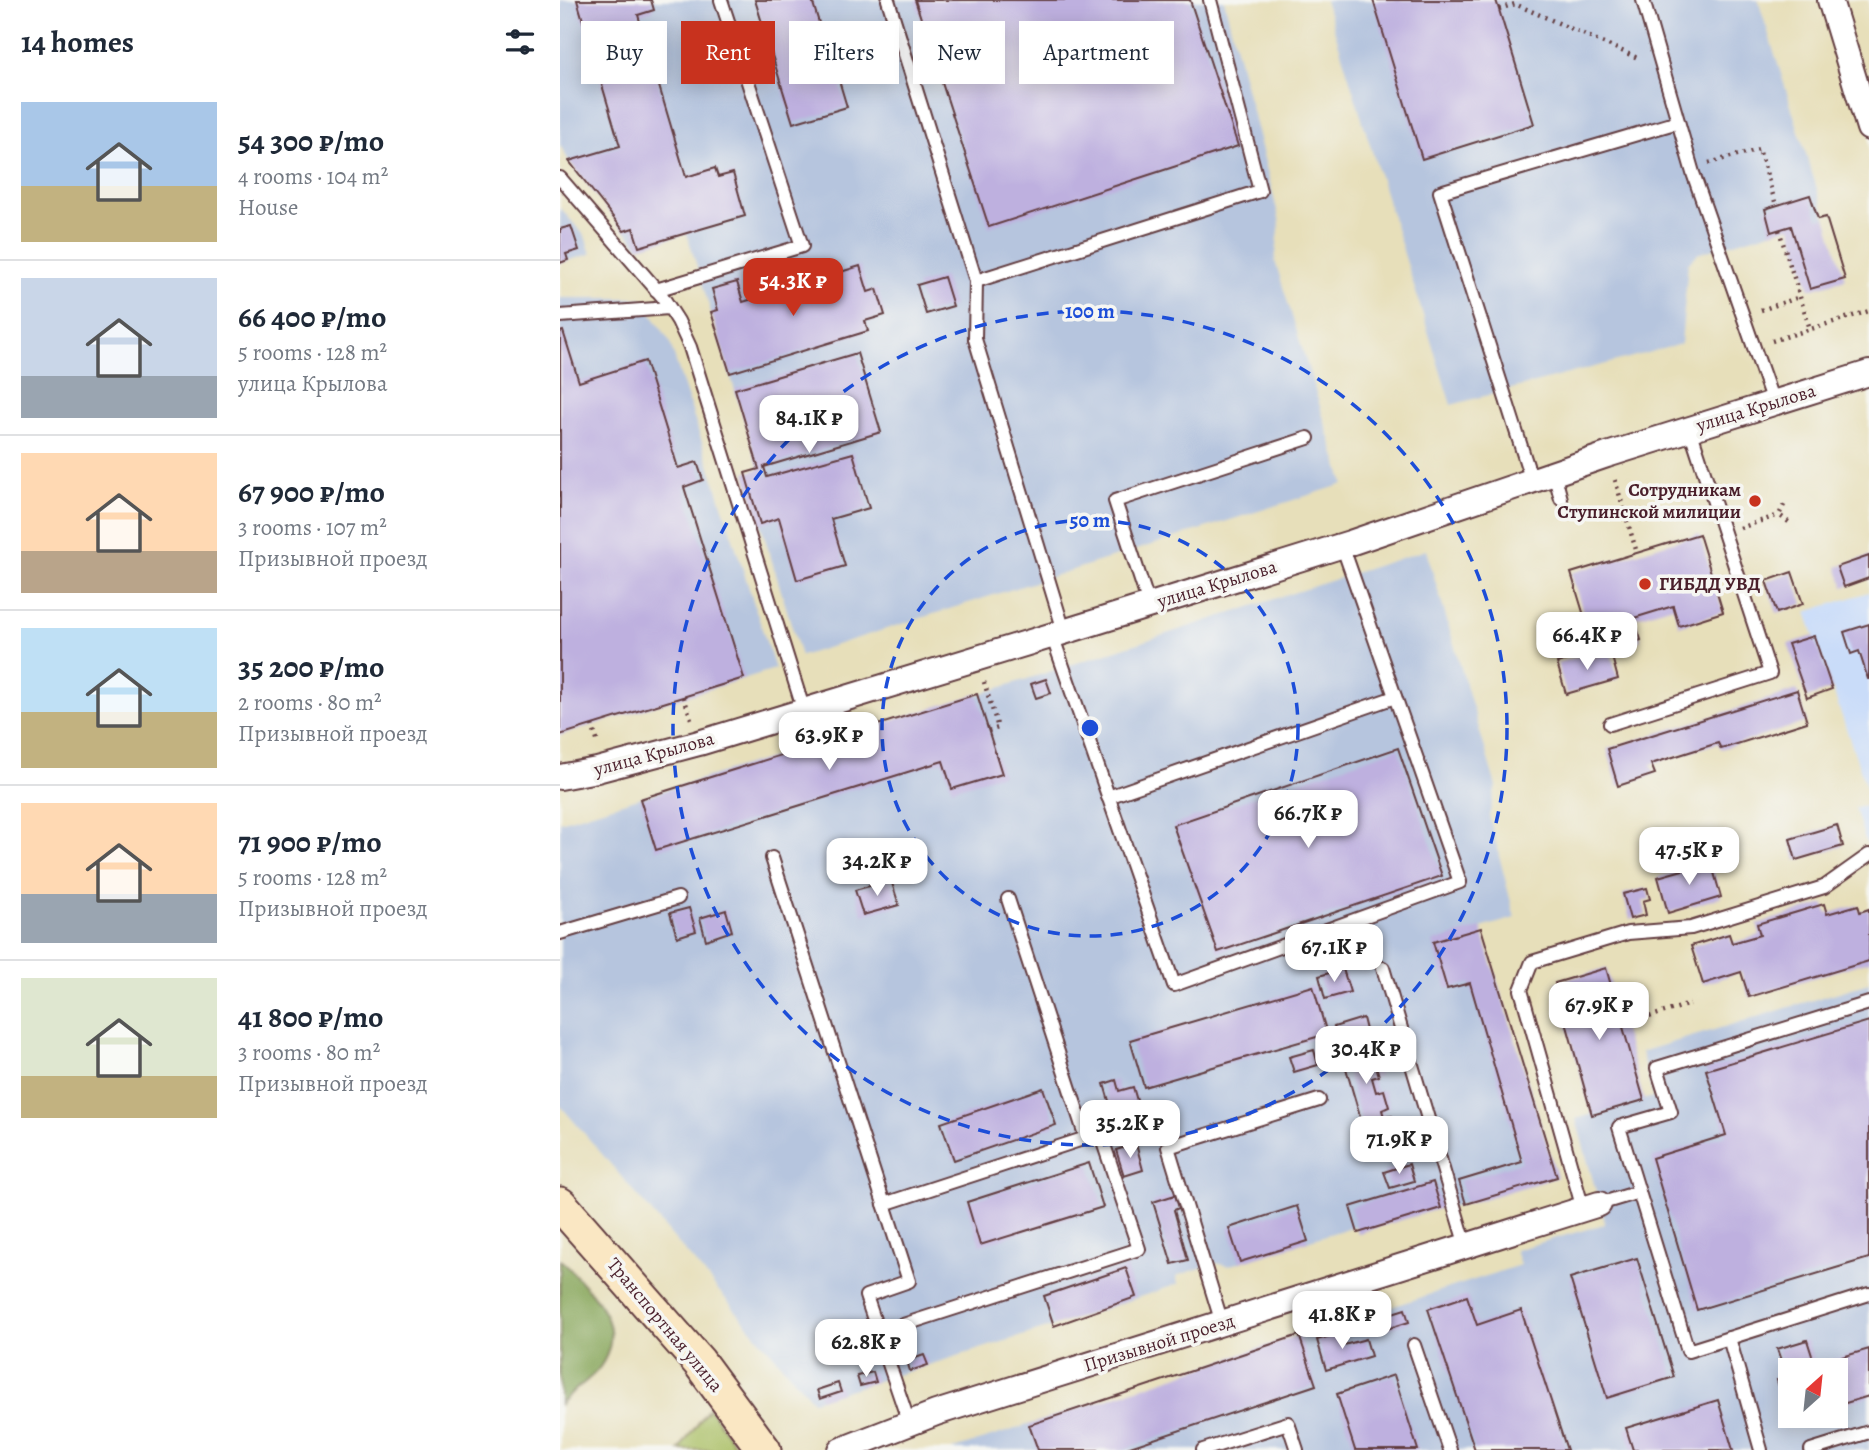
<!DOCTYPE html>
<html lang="en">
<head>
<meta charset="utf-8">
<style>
  body { margin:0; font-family:Alegreya,serif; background:#f6f6f7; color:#1f2937; height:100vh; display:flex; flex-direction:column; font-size:26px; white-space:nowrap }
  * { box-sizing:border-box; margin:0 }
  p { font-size:23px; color:#747a83 }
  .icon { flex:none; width:38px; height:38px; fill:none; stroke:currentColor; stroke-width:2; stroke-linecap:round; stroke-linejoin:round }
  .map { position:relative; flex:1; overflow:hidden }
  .side { display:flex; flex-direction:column; background:#fff; width:560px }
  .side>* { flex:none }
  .hud { position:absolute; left:21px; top:21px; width:665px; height:63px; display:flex; gap:14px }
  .needle { width:46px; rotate:27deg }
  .controls { position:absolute; left:1218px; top:1358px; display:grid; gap:14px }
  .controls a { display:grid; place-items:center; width:70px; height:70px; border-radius:0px; background:#fff; box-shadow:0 4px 18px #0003; font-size:35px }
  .price { position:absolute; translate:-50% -60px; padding:0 16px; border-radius:14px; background:#fff; color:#222; font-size:23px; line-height:46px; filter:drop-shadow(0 2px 4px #0008) }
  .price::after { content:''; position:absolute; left:50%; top:42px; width:21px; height:16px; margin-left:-10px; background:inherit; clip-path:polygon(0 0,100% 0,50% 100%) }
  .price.current { background:#c8321e; color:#fff }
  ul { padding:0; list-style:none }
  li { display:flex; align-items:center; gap:21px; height:175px; padding:0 21px }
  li+li { border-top:2px solid #e0e1e3 }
  li span { display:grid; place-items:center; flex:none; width:196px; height:140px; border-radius:0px; color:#555 }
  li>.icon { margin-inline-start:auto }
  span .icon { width:84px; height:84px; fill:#fffc; stroke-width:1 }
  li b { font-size:30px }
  h2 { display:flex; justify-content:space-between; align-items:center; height:84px; padding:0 21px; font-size:30px }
  .pill { padding:0 24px; border-radius:0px; background:#fff; box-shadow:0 4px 18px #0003; font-size:24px; line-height:63px }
  .pill.current { background:#c8321e; color:#fff }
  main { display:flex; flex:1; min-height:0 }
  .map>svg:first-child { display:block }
  .built { fill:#c9dcf9 }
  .industrial { fill:#b6c5de; fill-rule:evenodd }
  .green { fill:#a9be62; stroke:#7a6e46; stroke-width:2 }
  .forest { fill:#86a558; stroke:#686242; stroke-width:2 }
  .building { fill:#beb0df }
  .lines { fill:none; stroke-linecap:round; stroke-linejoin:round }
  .lane-casing { stroke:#623c40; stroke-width:16 }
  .street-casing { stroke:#623c40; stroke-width:28 }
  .secondary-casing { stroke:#623c40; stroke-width:37 }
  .path { stroke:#623c40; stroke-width:4.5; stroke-dasharray:2 5; stroke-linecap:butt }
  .lane { stroke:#fff; stroke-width:12 }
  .street { stroke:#fff; stroke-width:24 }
  .secondary { stroke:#fae7c3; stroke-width:33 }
  .ring { fill:none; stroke:#1d4ed8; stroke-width:3.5; stroke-dasharray:12 9 }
  .poi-dot { fill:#c8321e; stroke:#f6f6f2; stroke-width:2.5 }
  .labels { text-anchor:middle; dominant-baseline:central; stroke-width:7; stroke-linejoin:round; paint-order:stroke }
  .street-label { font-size:19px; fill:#4a1f2b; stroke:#f6f6f2 }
  .poi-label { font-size:19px; font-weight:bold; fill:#4a1f2b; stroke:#f6f6f2; text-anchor:end }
  .centre { fill:#1d4ed8; stroke:#f6f6f2; stroke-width:3.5 }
  .ring-label { font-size:21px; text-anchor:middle; font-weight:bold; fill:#1d4ed8; stroke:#f6f6f2; stroke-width:7; stroke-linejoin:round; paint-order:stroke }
</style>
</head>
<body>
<main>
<section class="side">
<h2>14 homes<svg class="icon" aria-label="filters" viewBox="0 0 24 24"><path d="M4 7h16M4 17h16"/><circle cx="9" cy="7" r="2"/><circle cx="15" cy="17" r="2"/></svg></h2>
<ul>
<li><span style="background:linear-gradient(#a9c7e8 60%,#c2b280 0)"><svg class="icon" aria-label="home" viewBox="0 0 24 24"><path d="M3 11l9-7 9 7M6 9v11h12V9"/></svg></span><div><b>54 300 ₽/mo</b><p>4 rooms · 104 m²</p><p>House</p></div></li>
<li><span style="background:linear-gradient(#c9d6e8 70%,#9aa5b1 0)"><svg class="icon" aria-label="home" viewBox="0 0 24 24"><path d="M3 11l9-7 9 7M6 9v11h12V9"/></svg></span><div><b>66 400 ₽/mo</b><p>5 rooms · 128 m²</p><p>улица Крылова</p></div></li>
<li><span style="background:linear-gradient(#ffd9b3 70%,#b9a48a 0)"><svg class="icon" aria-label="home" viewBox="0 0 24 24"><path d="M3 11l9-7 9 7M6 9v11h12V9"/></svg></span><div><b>67 900 ₽/mo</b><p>3 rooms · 107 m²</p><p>Призывной проезд</p></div></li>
<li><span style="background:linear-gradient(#bfe0f5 60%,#c2b280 0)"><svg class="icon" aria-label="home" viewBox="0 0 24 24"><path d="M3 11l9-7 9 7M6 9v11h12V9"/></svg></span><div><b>35 200 ₽/mo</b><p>2 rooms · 80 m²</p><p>Призывной проезд</p></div></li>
<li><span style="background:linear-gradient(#ffd9b3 65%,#9aa5b1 0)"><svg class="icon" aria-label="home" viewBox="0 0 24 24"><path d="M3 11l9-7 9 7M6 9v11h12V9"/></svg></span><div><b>71 900 ₽/mo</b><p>5 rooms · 128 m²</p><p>Призывной проезд</p></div></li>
<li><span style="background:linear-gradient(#dfe7d0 70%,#c2b280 0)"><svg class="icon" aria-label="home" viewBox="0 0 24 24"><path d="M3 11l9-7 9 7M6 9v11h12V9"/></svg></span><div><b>41 800 ₽/mo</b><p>3 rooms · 80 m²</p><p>Призывной проезд</p></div></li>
</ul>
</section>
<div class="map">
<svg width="1309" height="1450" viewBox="0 0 1309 1450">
  <rect width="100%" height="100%" fill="#f6f6f2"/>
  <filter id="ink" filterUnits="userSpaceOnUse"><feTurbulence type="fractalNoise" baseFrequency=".0143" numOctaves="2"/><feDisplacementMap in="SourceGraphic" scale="14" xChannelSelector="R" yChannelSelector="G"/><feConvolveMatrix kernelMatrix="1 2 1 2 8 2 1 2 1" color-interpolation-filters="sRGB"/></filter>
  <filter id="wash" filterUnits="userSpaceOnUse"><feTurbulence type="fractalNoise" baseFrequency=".00686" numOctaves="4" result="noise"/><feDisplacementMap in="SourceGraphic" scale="28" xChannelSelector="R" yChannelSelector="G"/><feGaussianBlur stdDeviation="1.57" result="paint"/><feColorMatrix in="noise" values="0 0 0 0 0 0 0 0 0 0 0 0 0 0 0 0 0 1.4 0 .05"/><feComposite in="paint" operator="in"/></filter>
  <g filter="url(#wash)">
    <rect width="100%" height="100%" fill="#e7dfba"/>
    <g class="built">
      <path d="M 1309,592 L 1309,795 L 1246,612 Z"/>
      <path d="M 1309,805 L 1309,842 L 1306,843 L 1295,808 Z"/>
    </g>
    <g class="industrial">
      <path d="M 0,0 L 664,0 L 720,222 L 715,261 L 784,484 L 241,656 L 185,473 L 199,469 L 127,234 L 79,247 L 9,161 L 0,145 Z"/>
      <path d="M 765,0 L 1198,0 L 1285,279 L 1250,289 L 1231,226 L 1137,254 L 1128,264 L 1121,344 L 891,405 Z"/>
      <path d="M 0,208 L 25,236 L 31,254 L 0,263 Z"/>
      <path d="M 0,298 L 81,298 L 109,340 L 215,669 L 0,735 Z"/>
      <path d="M 866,550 L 936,786 L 929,816 L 955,918 L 921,928 L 997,1177 L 906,1204 L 881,1208 L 798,1233 L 795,1226 L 680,1262 L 668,1266 L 656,1263 L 616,1276 L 618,1284 L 494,1326 L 253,1401 L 0,1105 L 0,822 L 436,689 Z"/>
      <path d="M 1309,983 L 1309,1450 L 391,1450 L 960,1265 L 955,1250 L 1045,1224 L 1016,1119 L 1093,1097 L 1081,1052 ZM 1230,1370 L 1276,1370 L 1276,1416 L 1230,1416 Z"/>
    </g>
    <path class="green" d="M 149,1408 L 178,1450 L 119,1450 Z"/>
    <path class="forest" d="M 0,1260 C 9,1266 16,1276 23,1284 C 46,1308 62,1335 40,1367 C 30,1381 12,1390 0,1404 Z"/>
    <g id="blocks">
      <g class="building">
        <path d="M 17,0 L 91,0 L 94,10 L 78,15 L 126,177 L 155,168 L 158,177 L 173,173 L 185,216 L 79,247 L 73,228 L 64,231 L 34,193 L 9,161 L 60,146 Z"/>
        <path d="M 195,0 L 252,0 L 271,62 L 295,55 L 299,71 L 278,77 L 287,107 L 233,123 Z"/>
        <path d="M 355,0 L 630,0 L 678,146 L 429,227 Z"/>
        <path d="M 813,0 L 936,0 L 974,124 L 862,159 Z"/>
        <path d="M 1250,195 L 1258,219 L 1266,217 L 1285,279 L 1250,289 L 1231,226 L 1211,232 L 1205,209 Z"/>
        <path d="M 11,226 L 19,250 L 6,254 L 8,260 L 0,263 L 0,229 Z"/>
        <path d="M 300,266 L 308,292 L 317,289 L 325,315 L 305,321 L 308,331 L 170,373 L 151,312 L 158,310 L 152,289 L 177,282 L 183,302 Z"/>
        <path d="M 384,277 L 393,306 L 366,314 L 357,285 Z"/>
        <path d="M 3,331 L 19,382 L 85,361 L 118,468 L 137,462 L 143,480 L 124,487 L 184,678 L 0,735 L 0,332 Z"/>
        <path d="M 297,353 L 321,432 L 204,467 L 207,477 L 293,453 L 309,508 L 271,519 L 285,566 L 237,580 L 219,518 L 200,524 L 185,473 L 199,469 L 175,389 Z"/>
        <path d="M 1139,534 L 1163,612 L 1119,626 L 1113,606 L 1074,618 L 1081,640 L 1036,655 L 1011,573 Z"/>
        <path d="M 1309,556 L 1309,578 L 1284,587 L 1277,567 Z"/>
        <path d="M 1232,572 L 1243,604 L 1217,613 L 1206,581 Z"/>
        <path d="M 1309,624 L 1309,679 L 1308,679 L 1299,651 L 1291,654 L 1284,632 Z"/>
        <path d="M 1254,636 L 1272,689 L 1247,698 L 1228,644 Z"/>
        <path d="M 1051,653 L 1058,679 L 1006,694 L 997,663 L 1023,655 L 1024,660 Z"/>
        <path d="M 486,679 L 491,693 L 476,698 L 471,684 Z"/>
        <path d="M 1237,690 L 1247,722 L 1161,749 L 1158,743 L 1091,764 L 1095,774 L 1058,786 L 1047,749 Z"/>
        <path d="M 417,694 L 442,774 L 392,789 L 383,761 L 96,850 L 80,799 Z"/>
        <path d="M 838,748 L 882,876 L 658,952 L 613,825 Z"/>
        <path d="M 1277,825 L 1283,846 L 1236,860 L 1230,839 Z"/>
        <path d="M 1151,862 L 1161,897 L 1108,913 L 1098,877 Z"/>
        <path d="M 331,880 L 339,905 L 303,915 L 295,890 Z"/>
        <path d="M 1087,888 L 1090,899 L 1083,901 L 1086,915 L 1070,919 L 1063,894 Z"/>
        <path d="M 1264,904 L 1267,914 L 1298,905 L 1300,912 L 1309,909 L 1309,961 L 1189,997 L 1181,972 L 1143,984 L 1131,946 L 1169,934 L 1172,943 L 1200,935 L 1197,924 Z"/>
        <path d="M 129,908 L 136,931 L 117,937 L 110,913 Z"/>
        <path d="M 166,910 L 172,931 L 146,940 L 140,918 Z"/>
        <path d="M 921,928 L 997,1177 L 906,1204 L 899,1181 L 962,1162 L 910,983 L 887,989 L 873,942 Z"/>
        <path d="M 1046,968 L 1084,1100 L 1032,1115 L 995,983 Z"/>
        <path d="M 783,969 L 790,992 L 765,999 L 759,976 Z"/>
        <path d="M 753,986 L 767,1034 L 584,1087 L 570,1040 Z"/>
        <path d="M 803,1018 L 809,1042 L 801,1044 L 805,1058 L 813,1056 L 819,1076 L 812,1078 L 816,1092 L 824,1090 L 829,1107 L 822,1110 L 824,1117 L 832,1116 L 840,1143 L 810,1151 L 774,1027 Z"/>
        <path d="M 1309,1021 L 1309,1258 L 1137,1310 L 1092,1158 L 1166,1135 L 1146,1070 Z"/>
        <path d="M 754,1050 L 758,1065 L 734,1072 L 729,1057 Z"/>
        <path d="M 556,1080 L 559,1091 L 573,1087 L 580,1111 L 554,1118 L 544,1084 Z"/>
        <path d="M 483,1088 L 496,1125 L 394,1160 L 381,1123 Z"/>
        <path d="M 576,1144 L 583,1170 L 564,1176 L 556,1150 Z"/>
        <path d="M 529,1163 L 543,1207 L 420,1245 L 407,1202 Z"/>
        <path d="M 849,1164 L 854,1181 L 830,1188 L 824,1172 Z"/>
        <path d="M 873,1182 L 881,1208 L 798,1233 L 790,1207 Z"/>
        <path d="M 615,1195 L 619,1208 L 614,1210 L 628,1260 L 612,1264 L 593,1202 Z"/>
        <path d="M 737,1206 L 748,1241 L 680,1262 L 669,1228 Z"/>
        <path d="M 1077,1258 L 1114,1377 L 1047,1398 L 1010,1278 Z"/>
        <path d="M 566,1268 L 576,1297 L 494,1326 L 484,1296 Z"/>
        <path d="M 907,1296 L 917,1325 L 961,1310 L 1007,1450 L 915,1450 L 868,1309 Z"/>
        <path d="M 845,1309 L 849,1322 L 814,1333 L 810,1320 Z"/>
        <path d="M 780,1333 L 784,1345 L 806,1339 L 811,1356 L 766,1370 L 757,1340 Z"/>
        <path d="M 739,1335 L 756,1385 L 561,1450 L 478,1450 L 469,1425 Z"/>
        <path d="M 1247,1340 L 1255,1365 L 1309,1349 L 1309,1396 L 1276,1406 L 1276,1370 L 1230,1370 L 1230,1416 L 1243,1416 L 1230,1422 L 1217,1380 L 1227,1378 L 1217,1349 Z"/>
        <path d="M 364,1355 L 368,1365 L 350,1371 L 347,1361 Z"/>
        <path d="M 313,1372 L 316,1382 L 300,1386 L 297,1376 Z"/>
        <path d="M 834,1375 L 858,1450 L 795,1450 L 777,1394 Z"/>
        <path d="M 278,1383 L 281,1392 L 260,1399 L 257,1390 Z"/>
        <path d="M 1158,1400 L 1173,1450 L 1073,1450 L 1066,1428 Z"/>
      </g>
    </g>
  </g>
  <g filter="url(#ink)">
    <use href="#blocks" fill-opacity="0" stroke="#623c40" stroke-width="2"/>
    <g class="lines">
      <g class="lane-casing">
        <g id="lane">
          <path d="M 328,0 L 416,281 L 415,339 L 504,631"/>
          <path d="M 1083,0 L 1133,173 L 1213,402"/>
          <path d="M 0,178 L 102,296 L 118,321 L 130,347 L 244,711"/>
          <path d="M 416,281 L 700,191 L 650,0"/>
          <path d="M 96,290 L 242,246 L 161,0"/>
          <path d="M 0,316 L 109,308"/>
          <path d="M 994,473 L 1001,499"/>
          <path d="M 972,481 L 880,192 L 1118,122"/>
          <path d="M 589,605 L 555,501 L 748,438"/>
          <path d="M 492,635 L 614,985 L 900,882 L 782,545"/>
          <path d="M 1050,724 L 1210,673 L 1130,429"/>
          <path d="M 548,797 L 835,697"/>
          <path d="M 212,858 L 349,1281 L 306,1296 L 349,1423"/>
          <path d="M 0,933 L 118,898"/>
          <path d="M 823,968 L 906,1246"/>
          <path d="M 1079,1192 L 1128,1351 L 1309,1294"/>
          <path d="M 324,1204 L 526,1138"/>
          <path d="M 1039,1204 L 1079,1192 L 1059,1127 L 1111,1112 L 1097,1068 L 1309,1003"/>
          <path d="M 1023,1209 L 961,990 L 972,962 L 1068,933 L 1131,928 L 1264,887 L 1309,855"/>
          <path d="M 662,1323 L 608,1147 L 759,1100"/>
          <path d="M 318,1333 L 579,1249 L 540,1133 L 526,1138 L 448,899"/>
          <path d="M 1169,1338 L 1201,1450"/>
          <path d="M 854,1345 L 890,1450"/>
          <path d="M 643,1450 L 728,1423 L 737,1450"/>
          <path d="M 1251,1450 L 1309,1432"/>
        </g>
      </g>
      <g class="street-casing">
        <g id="street">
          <path d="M 1270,0 L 1309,128"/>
          <path d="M 0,777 L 37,770 L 139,743 L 510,630 L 790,543 L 1047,455 L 1309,373"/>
          <path d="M 281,1450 L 376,1413 L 1039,1204"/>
        </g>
      </g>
      <g class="secondary-casing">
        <path id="secondary" d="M 0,1204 L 139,1362 L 204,1450"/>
      </g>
      <g class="path">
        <path d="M 939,9 L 955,4 L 1080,59"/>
        <path d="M 1149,163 L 1199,149 L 1216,205"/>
        <path d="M 1219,230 L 1250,329"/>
        <path d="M 1201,310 L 1240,297"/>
        <path d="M 1212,341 L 1309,311"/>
        <path d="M 1055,480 L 1077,553"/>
        <path d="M 1224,505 L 1219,515 L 1230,523"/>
        <path d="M 1180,528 L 1219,515"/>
        <path d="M 424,682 L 438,728 L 428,731"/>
        <path d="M 124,697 L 131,719"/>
        <path d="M 32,725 L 38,743"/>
        <path d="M 1063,1025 L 1130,1004"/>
      </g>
      <use href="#lane" class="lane"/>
      <use href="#street" class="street"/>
      <use href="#secondary" class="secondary"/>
    </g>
  </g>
  <g class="ring">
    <circle cx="530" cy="728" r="208"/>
    <circle cx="530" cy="728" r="417"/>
  </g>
  <g class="poi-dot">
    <circle cx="1195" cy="501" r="7"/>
    <circle cx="1085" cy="584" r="7"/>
  </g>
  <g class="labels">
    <g class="street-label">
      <text transform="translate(1196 408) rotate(-17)">улица Крылова</text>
      <text transform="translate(657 584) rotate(-17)">улица Крылова</text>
      <text transform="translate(94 754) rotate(-15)">улица Крылова</text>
      <text transform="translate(105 1325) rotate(50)">Транспортная улица</text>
      <text transform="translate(599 1343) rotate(-17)">Призывной проезд</text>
    </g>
    <g class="poi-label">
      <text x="1181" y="490">Сотрудникам<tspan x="1181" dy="22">Ступинской милиции</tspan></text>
      <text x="1099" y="584" text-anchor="start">ГИБДД УВД</text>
    </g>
  </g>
  <circle cx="530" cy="728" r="10" class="centre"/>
  <g class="ring-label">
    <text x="530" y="318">100 m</text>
    <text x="530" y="527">50 m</text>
  </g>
</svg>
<div class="controls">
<a><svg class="needle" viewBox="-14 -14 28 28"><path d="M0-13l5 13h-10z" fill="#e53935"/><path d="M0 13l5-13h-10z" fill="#747a83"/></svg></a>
</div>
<b class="price current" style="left:233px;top:318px">54.3K ₽</b>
<b class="price" style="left:249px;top:455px">84.1K ₽</b>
<b class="price" style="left:1027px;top:672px">66.4K ₽</b>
<b class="price" style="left:269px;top:772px">63.9K ₽</b>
<b class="price" style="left:748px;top:850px">66.7K ₽</b>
<b class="price" style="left:1129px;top:887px">47.5K ₽</b>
<b class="price" style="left:317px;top:898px">34.2K ₽</b>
<b class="price" style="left:774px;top:984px">67.1K ₽</b>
<b class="price" style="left:1039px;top:1042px">67.9K ₽</b>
<b class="price" style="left:806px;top:1086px">30.4K ₽</b>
<b class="price" style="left:570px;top:1160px">35.2K ₽</b>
<b class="price" style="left:839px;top:1176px">71.9K ₽</b>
<b class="price" style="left:782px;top:1351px">41.8K ₽</b>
<b class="price" style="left:306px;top:1379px">62.8K ₽</b>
<div class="hud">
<a class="pill">Buy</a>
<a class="pill current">Rent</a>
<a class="pill">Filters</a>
<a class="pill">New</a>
<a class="pill">Apartment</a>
</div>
</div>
</main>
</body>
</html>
